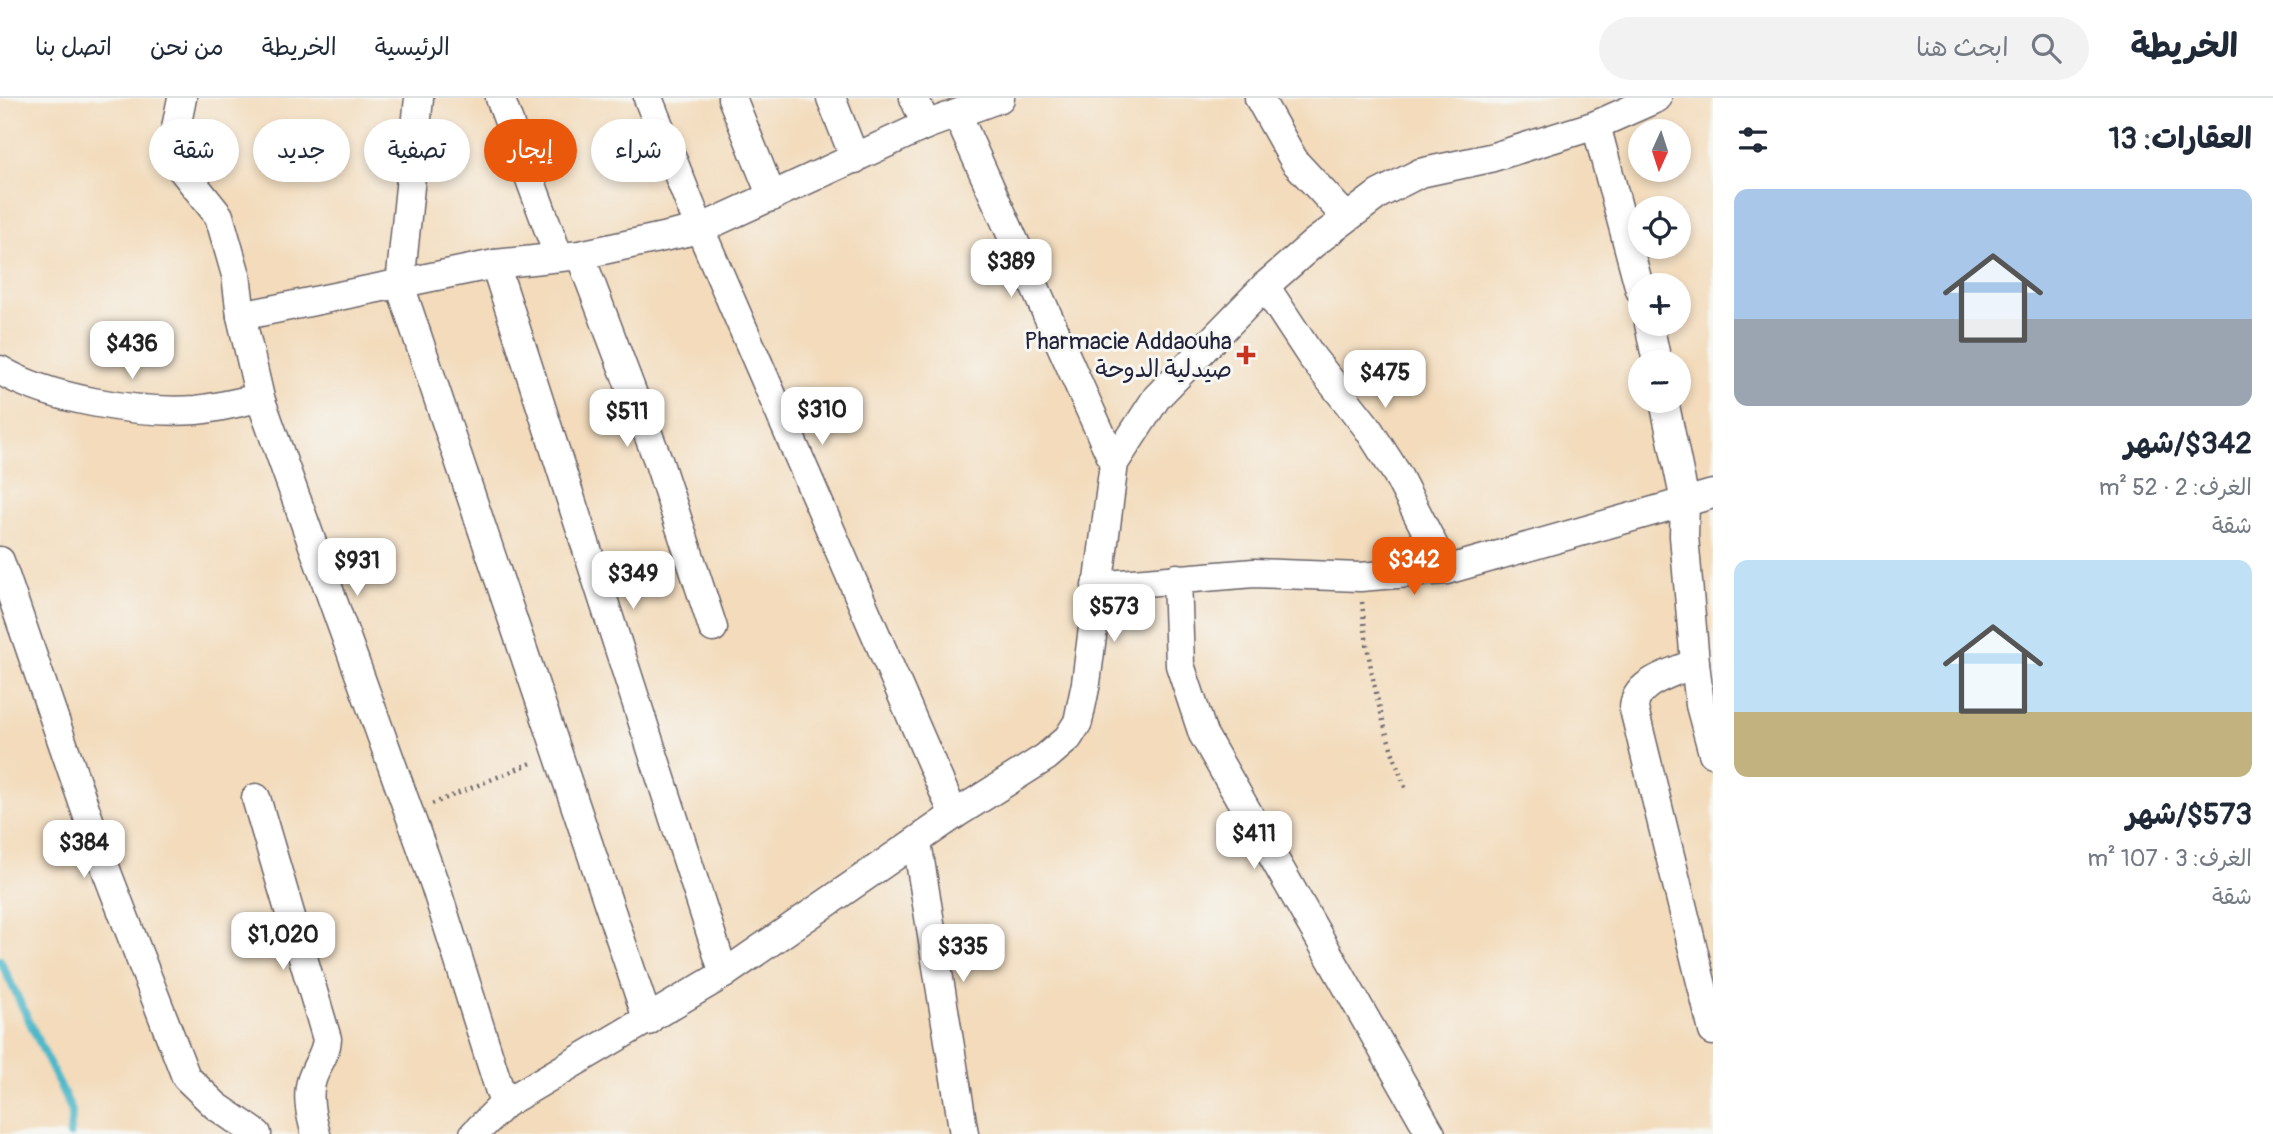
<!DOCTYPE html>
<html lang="ar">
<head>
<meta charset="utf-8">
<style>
  body { margin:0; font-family:Pangolin,"Playpen Sans Arabic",sans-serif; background:#f2f2f3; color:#1f2937; direction:rtl; height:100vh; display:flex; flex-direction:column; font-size:26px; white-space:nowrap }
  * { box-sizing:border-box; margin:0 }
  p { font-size:23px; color:#747a83 }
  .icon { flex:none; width:38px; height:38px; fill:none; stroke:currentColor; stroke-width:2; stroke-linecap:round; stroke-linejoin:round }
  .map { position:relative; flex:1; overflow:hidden; direction:ltr }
  .panel { display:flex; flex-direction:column; background:#fff; width:560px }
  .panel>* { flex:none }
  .banner { position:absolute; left:21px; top:21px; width:665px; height:63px; direction:rtl; display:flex; gap:14px }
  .needle { width:46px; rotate:183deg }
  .tools { position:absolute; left:1628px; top:21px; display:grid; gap:14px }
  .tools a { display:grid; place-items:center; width:63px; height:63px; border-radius:50%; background:#fff; box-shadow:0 4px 10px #0003; font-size:35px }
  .price { position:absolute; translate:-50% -60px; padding:0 16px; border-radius:14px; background:#fff; color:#222; font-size:23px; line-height:46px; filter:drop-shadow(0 2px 4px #0008) }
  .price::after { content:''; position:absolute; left:50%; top:42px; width:21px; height:16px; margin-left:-10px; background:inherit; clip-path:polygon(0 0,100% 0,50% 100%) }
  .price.on { background:#ea580c; color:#fff }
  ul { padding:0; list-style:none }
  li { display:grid; align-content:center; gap:14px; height:371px; padding:0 21px }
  li span { display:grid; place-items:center; height:217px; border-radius:14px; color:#555 }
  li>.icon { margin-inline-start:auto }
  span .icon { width:126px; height:126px; fill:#fffc; stroke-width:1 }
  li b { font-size:30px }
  h2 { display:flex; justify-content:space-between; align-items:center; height:84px; padding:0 21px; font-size:30px }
  .pill { padding:0 24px; border-radius:32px; background:#fff; box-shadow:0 4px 10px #0003; font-size:24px; line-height:63px }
  .pill.on { background:#ea580c; color:#fff }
  header { display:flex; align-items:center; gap:42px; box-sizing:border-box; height:98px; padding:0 35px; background:#fff; border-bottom:2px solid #e0e1e3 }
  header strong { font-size:33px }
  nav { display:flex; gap:38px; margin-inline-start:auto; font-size:24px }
  .search { width:490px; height:63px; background:#f2f2f3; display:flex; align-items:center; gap:18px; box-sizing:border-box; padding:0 24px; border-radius:38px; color:#747a83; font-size:26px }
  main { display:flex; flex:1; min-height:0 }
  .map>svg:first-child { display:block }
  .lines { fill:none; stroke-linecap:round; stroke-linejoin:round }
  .stream { stroke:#4db8c9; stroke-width:8 }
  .minor-casing { stroke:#6b6368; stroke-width:31 }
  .path { stroke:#6b6368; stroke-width:4.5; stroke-dasharray:2 5; stroke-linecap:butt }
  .minor { stroke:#fff; stroke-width:28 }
  .poi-dot { fill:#c8321e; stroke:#f6f6f2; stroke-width:2.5 }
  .labels { text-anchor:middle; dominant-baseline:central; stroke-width:6; stroke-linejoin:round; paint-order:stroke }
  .poi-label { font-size:24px; fill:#22223b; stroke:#f6f6f2; text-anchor:end }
</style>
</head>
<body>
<header>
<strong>الخريطة</strong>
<div class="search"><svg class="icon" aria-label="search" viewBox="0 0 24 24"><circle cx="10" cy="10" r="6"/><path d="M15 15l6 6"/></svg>ابحث هنا</div>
<nav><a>الرئيسية</a><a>الخريطة</a><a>من نحن</a><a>اتصل بنا</a></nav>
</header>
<main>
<section class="panel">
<h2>العقارات: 13<svg class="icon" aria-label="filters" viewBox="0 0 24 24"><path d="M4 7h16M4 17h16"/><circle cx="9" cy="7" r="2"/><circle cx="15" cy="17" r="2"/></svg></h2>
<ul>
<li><span style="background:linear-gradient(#a9c7e8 60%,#9aa5b1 0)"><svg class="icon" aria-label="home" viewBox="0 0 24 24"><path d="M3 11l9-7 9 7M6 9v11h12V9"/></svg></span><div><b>$342/شهر</b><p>الغرف: 2 · 52 m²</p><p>شقة</p></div></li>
<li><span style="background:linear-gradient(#bfe0f5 70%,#c2b280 0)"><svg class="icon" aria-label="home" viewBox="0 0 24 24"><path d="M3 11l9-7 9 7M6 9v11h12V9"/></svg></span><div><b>$573/شهر</b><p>الغرف: 3 · 107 m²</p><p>شقة</p></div></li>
</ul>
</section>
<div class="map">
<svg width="1713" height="1036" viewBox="0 0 1713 1036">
  <rect width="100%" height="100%" fill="#f6f6f2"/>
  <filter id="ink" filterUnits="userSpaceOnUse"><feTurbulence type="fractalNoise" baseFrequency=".0143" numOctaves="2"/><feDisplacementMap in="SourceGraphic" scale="14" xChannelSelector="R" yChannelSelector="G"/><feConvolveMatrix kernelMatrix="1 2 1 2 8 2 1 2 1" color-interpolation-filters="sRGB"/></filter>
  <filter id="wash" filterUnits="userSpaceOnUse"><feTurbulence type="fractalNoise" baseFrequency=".00686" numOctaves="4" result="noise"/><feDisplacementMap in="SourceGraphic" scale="28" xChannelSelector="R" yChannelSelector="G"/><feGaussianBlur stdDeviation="1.57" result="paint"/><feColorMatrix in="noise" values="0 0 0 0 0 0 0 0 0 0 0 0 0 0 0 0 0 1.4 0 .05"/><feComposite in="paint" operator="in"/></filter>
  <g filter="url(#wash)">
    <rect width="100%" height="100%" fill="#f3dbbb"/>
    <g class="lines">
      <path class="stream" d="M 0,862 L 72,1013 L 70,1036"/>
    </g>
  </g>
  <g filter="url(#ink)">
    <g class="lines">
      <g class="minor-casing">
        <g id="minor">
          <path d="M 182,0 L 174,40 L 176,64 L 219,118 L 236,177 L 241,218 L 260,300 L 435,787 L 504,1006"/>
          <path d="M 419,0 L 400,187 L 648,923"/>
          <path d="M 500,0 L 558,157"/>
          <path d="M 648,0 L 700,131 L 954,717"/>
          <path d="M 732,0 L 772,99"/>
          <path d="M 831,0 L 855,61"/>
          <path d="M 914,0 L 926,27"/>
          <path d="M 1259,0 L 1295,64 L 1346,119"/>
          <path d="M 957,16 L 1114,365"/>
          <path d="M 1596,27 L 1640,192"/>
          <path d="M 580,157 L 659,365 L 713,530"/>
          <path d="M 495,166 L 724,876"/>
          <path d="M 1265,188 L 1311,258 L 1367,329 L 1397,376 L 1446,472"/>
          <path d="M 241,218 L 495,166 L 580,157 L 700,131 L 926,27 L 1000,0"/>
          <path d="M 1649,226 L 1657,264"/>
          <path d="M 0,272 C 47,301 140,316 196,312 C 217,310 239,304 260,300"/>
          <path d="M 1664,303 L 1685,403 L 1684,438 L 1695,565 L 1700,607 L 1713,655"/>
          <path d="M 0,463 L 108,777 L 186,979 L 216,1008 L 257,1036"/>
          <path d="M 1177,480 L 1180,567 L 1203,636 L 1431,1036"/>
          <path d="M 1096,488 L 1254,475 L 1360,479 L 1446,472 L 1713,396"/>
          <path d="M 1695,565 C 1674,575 1634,583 1634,611 L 1713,933"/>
          <path d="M 256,700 L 327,941 C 326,956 317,966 312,981 C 306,998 311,1019 316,1036"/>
          <path d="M 917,744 L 964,1036"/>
          <path d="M 474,1036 L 504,1006 L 724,876 L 954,717 L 1046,659 L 1068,640 L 1078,624 L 1086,585 L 1114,365 L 1157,299 L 1265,188 L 1314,145 L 1379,96 L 1420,75 L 1490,60 L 1596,27 L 1657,0"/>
        </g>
      </g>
      <g class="path">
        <path d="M 1362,504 C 1368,570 1382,632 1407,694"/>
        <path d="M 432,706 L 534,664"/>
      </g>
      <use href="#minor" class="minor"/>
    </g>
  </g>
  <path class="poi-dot" d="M1242.5 246.5h7v7h7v7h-7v7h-7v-7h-7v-7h7z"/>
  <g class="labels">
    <g class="poi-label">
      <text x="1232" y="243">Pharmacie Addaouha<tspan x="1232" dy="28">صيدلية الدوحة</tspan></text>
    </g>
  </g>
</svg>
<div class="tools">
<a><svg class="needle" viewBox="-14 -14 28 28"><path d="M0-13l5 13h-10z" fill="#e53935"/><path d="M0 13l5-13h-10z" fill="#747a83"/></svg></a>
<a><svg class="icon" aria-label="locate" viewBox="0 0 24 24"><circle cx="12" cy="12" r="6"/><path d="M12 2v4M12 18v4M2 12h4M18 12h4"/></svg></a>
<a>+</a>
<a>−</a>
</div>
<b class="price" style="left:1011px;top:201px">$389</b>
<b class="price" style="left:132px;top:283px">$436</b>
<b class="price" style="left:1385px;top:312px">$475</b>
<b class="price" style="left:822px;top:349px">$310</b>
<b class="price" style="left:627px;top:351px">$511</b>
<b class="price on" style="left:1414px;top:499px">$342</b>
<b class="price" style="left:357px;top:500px">$931</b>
<b class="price" style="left:633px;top:513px">$349</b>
<b class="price" style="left:1114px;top:546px">$573</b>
<b class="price" style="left:1254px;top:773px">$411</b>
<b class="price" style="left:84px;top:782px">$384</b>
<b class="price" style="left:283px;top:874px">$1,020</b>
<b class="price" style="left:963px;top:886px">$335</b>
<div class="banner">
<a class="pill">شراء</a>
<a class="pill on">إيجار</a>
<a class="pill">تصفية</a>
<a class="pill">جديد</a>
<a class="pill">شقة</a>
</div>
</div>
</main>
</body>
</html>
